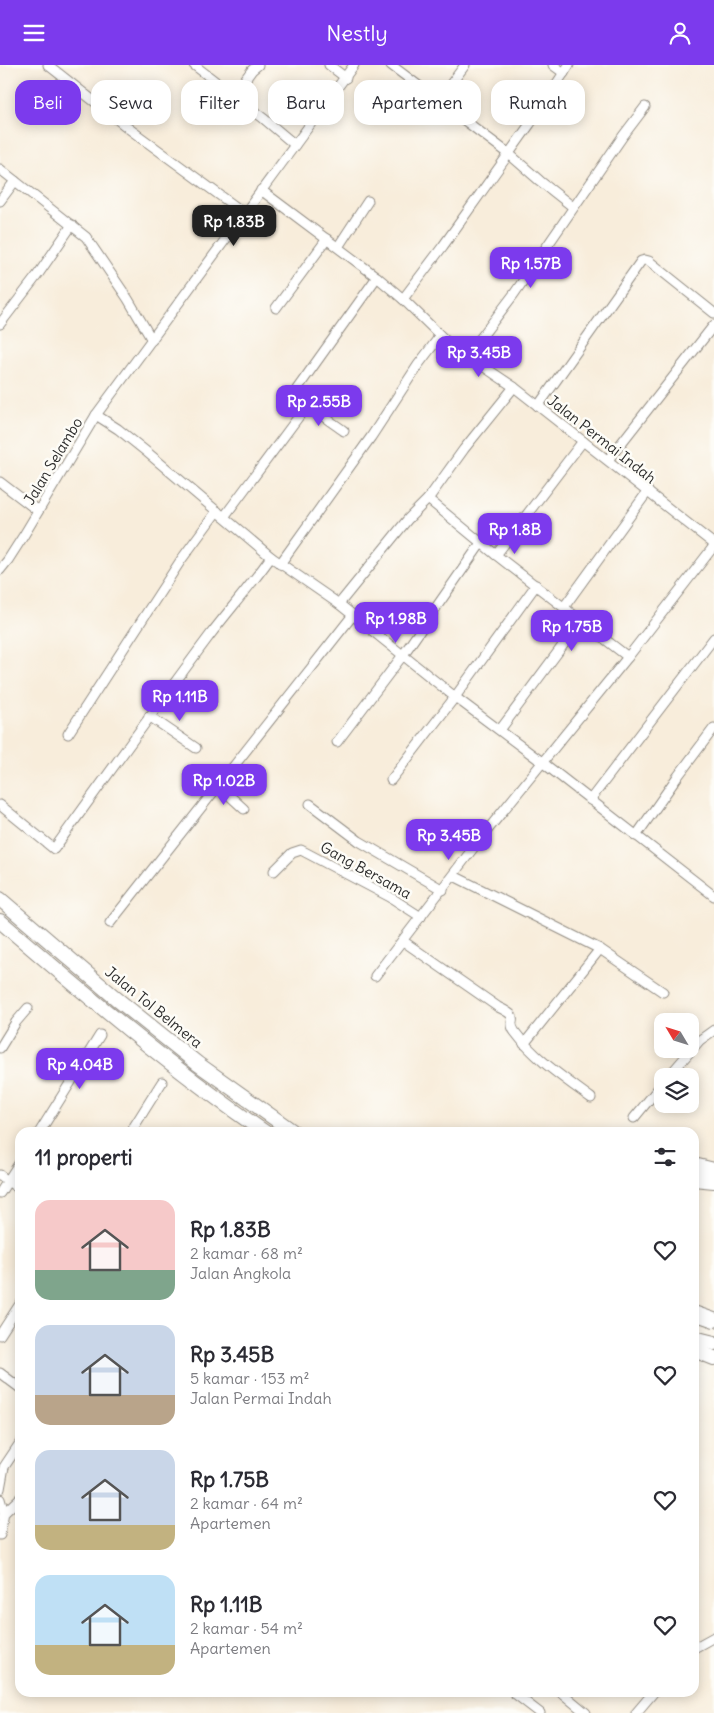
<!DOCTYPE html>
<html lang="id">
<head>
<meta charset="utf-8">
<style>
  body { margin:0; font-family:Delius,sans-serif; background:#f7f7f7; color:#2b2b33; height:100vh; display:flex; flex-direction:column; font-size:19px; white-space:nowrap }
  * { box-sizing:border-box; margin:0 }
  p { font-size:16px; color:#7c7c81 }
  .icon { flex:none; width:28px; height:28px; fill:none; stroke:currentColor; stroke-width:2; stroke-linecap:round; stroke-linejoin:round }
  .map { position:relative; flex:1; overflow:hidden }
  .side { position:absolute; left:15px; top:1062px; width:684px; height:570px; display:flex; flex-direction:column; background:#fff; border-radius:15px; box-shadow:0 2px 12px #0003 }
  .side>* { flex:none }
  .hud { position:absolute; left:15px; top:15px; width:685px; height:45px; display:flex; gap:10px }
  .needle { width:32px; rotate:308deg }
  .controls { position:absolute; left:654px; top:948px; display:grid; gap:10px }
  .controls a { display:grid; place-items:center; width:45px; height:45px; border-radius:10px; background:#fff; box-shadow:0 2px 12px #0003; font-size:25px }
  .price { position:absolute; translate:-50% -42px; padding:0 11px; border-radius:10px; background:#7c3aed; color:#fff; font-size:16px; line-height:32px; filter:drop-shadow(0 1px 2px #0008) }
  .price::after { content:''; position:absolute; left:50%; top:30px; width:15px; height:11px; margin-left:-8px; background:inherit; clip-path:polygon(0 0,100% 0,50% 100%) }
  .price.on { background:#222; color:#fff }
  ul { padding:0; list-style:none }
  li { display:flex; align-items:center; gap:15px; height:125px; padding:0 20px }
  li span { display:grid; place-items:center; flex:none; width:140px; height:100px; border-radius:15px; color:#555 }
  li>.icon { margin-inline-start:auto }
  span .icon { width:60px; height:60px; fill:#fffc; stroke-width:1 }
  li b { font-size:21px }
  h2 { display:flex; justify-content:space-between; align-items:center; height:60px; padding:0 20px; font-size:21px }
  .pill { padding:0 18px; border-radius:15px; background:#fff; box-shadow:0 2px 12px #0003; font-size:18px; line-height:45px }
  .pill.on { background:#7c3aed; color:#fff }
  header { display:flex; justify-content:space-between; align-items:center; height:65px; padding:0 20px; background:#7c3aed; color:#fff; font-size:22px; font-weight:600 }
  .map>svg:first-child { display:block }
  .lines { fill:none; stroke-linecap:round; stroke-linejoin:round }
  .minor-casing { stroke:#928c83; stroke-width:11 }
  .highway-casing { stroke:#928c83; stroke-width:16 }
  .minor { stroke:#fff; stroke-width:9 }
  .highway { stroke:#fff; stroke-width:14 }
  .labels { text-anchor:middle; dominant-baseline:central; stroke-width:5; stroke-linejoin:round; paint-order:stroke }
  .street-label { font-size:15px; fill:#2b2b2b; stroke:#fdfcf7 }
</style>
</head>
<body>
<header><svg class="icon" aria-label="menu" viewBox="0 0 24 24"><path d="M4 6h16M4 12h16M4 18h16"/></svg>Nestly<svg class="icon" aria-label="person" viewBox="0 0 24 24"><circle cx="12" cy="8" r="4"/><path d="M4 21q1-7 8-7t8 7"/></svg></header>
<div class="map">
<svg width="714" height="1648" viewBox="0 0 714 1648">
  <rect width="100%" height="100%" fill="#fdfcf7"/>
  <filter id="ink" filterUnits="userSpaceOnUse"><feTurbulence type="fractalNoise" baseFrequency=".02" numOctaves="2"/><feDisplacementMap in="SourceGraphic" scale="10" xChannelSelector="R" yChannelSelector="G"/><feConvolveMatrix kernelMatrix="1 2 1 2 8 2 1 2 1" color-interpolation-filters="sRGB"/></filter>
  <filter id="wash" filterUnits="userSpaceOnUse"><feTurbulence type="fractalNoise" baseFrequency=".0096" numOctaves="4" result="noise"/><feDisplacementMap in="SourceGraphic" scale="20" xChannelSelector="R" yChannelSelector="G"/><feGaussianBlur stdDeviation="1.12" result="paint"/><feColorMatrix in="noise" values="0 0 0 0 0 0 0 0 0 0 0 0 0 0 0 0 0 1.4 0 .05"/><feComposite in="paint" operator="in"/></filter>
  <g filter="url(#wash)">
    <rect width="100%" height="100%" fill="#f8eddb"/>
  </g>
  <g filter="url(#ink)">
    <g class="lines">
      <g class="minor-casing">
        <g id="minor">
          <path d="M 48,0 L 128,63 L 244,148"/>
          <path d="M 194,0 L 263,53 L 295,80"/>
          <path d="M 329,0 L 346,13"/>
          <path d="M 391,0 L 508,88 L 540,116 L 573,142"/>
          <path d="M 553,0 L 564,8"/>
          <path d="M 233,31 L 252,5 L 258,0"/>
          <path d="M 439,35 L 465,0"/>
          <path d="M 0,104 L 86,172 L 128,234 L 152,275"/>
          <path d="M 261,125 L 377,212 L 403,234 L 447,277 L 514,322 L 714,479"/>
          <path d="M 0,136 L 15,116"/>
          <path d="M 338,182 L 368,136"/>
          <path d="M 403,234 L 443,181 L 530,59 L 569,0"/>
          <path d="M 276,243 L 327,174"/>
          <path d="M 0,259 L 39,208 L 72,160"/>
          <path d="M 467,291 L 514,229 L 623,71 L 645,42"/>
          <path d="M 538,341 L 641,196 L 645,195 L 649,196 L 714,248"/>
          <path d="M 96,350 L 118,364 L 148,388 L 271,492 L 339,539 L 455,632 L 542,697 L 714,831"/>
          <path d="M 344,366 C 332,357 299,337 297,324 L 377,212"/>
          <path d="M 608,395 L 714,260"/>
          <path d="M 0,417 L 38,446"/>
          <path d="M 428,434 L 496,490 L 628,592"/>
          <path d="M 224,452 L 308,339"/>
          <path d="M 496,490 L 583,376"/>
          <path d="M 280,499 L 371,372 L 418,300 L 440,271"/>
          <path d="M 0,505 L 8,495 L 24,470 L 96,350 L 354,0"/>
          <path d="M 339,539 L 408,454 L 428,434 L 464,384 L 514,322"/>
          <path d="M 564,542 L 648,426"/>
          <path d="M 149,651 L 196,683"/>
          <path d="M 500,665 L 581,556"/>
          <path d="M 68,669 L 181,495 L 217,446"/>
          <path d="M 337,677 L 403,590 L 481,478"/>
          <path d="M 391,715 L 455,632 L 536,520"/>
          <path d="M 219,721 L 244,744"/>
          <path d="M 590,735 L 714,573"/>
          <path d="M 310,739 L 359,776 L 443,825"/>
          <path d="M 0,740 L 54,784 C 106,712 157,641 210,570 C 230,544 252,519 271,492"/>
          <path d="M 636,771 L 678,711 L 714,663"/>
          <path d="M 274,806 L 292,788 L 301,785 L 390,832 L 421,852"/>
          <path d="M 454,811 L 600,884 L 663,927"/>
          <path d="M 110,858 L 353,550"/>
          <path d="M 403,876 L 498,942 C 524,954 505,954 515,967 C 535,994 564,1013 591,1033"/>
          <path d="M 375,911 L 481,773 L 628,592 L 714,481"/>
          <path d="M 524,979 L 600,884"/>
          <path d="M 0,983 L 16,957 L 28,943"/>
          <path d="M 669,1011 L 700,975 L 714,965"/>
          <path d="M 634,1053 L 662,1019"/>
          <path d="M 39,1068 L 100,970"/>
          <path d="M 130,1068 L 162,1017"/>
          <path d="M 0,1110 L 20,1125"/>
          <path d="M 0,1128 L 20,1097"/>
          <path d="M 0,1270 L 20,1239"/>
          <path d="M 0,1308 L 20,1323"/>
          <path d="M 0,1424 L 4,1402 L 20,1378"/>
          <path d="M 0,1434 L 4,1448 L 0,1470"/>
          <path d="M 4,1448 L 20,1433"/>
          <path d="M 694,1583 L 714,1572"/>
          <path d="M 514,1628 L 540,1648"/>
          <path d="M 562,1628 L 586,1648"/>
          <path d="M 636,1648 L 653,1628"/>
        </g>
      </g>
      <g class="highway-casing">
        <g id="highway">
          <path d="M 0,834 L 118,935 L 198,999 L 295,1068"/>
          <path d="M 0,856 C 86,930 172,1004 266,1068"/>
          <path d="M 694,1100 L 714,1105"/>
          <path d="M 694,1114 L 714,1116"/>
          <path d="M 694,1248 L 714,1255"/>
          <path d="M 694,1273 L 714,1278"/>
          <path d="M 694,1285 L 714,1293"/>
        </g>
      </g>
      <use href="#minor" class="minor"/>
      <use href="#highway" class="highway"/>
    </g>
  </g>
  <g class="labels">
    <g class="street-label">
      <text transform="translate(602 374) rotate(38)">Jalan Permai Indah</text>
      <text transform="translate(53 396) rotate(-59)">Jalan Selambo</text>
      <text transform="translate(366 805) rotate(29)">Gang Bersama</text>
      <text transform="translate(154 942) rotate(39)">Jalan Tol Belmera</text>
    </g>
  </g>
</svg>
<div class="controls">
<a><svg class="needle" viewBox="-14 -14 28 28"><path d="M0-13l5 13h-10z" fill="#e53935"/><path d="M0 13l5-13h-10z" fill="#7c7c81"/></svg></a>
<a><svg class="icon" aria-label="layers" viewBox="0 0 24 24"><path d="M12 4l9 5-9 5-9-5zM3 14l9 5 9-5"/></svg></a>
</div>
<b class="price on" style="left:234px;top:182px">Rp 1.83B</b>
<b class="price" style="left:531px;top:224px">Rp 1.57B</b>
<b class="price" style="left:479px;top:313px">Rp 3.45B</b>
<b class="price" style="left:319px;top:362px">Rp 2.55B</b>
<b class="price" style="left:515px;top:490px">Rp 1.8B</b>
<b class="price" style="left:396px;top:579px">Rp 1.98B</b>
<b class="price" style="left:572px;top:587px">Rp 1.75B</b>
<b class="price" style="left:180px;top:657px">Rp 1.11B</b>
<b class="price" style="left:224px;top:741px">Rp 1.02B</b>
<b class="price" style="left:449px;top:796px">Rp 3.45B</b>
<b class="price" style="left:80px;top:1025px">Rp 4.04B</b>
<div class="hud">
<a class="pill on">Beli</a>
<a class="pill">Sewa</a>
<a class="pill">Filter</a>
<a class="pill">Baru</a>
<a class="pill">Apartemen</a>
<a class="pill">Rumah</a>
</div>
<section class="side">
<h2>11 properti<svg class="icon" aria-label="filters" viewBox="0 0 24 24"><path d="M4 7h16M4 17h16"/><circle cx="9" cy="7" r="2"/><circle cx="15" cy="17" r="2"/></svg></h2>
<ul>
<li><span style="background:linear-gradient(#f6c9c9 70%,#7fa58c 0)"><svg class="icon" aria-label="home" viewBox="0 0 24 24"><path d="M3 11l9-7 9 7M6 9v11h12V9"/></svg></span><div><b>Rp 1.83B</b><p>2 kamar · 68 m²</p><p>Jalan Angkola</p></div><svg class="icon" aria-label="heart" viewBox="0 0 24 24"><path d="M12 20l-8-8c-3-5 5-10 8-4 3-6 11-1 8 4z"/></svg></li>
<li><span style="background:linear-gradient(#c9d6e8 70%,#b9a48a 0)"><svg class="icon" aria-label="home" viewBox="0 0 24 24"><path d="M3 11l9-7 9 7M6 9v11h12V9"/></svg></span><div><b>Rp 3.45B</b><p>5 kamar · 153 m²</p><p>Jalan Permai Indah</p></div><svg class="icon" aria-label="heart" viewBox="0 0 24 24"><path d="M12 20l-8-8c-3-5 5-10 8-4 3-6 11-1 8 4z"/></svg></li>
<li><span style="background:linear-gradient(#c9d6e8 75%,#c2b280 0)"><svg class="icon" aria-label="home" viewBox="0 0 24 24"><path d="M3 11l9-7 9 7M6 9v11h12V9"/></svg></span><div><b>Rp 1.75B</b><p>2 kamar · 64 m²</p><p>Apartemen</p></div><svg class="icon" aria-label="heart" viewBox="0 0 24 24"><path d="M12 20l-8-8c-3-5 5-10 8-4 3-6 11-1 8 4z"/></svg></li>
<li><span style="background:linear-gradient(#bfe0f5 70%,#c2b280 0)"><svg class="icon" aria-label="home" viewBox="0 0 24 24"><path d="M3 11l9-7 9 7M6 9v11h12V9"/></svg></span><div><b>Rp 1.11B</b><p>2 kamar · 54 m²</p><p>Apartemen</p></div><svg class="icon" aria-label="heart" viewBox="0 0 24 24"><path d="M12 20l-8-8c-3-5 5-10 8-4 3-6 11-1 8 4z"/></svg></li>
</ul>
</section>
</div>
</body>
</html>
